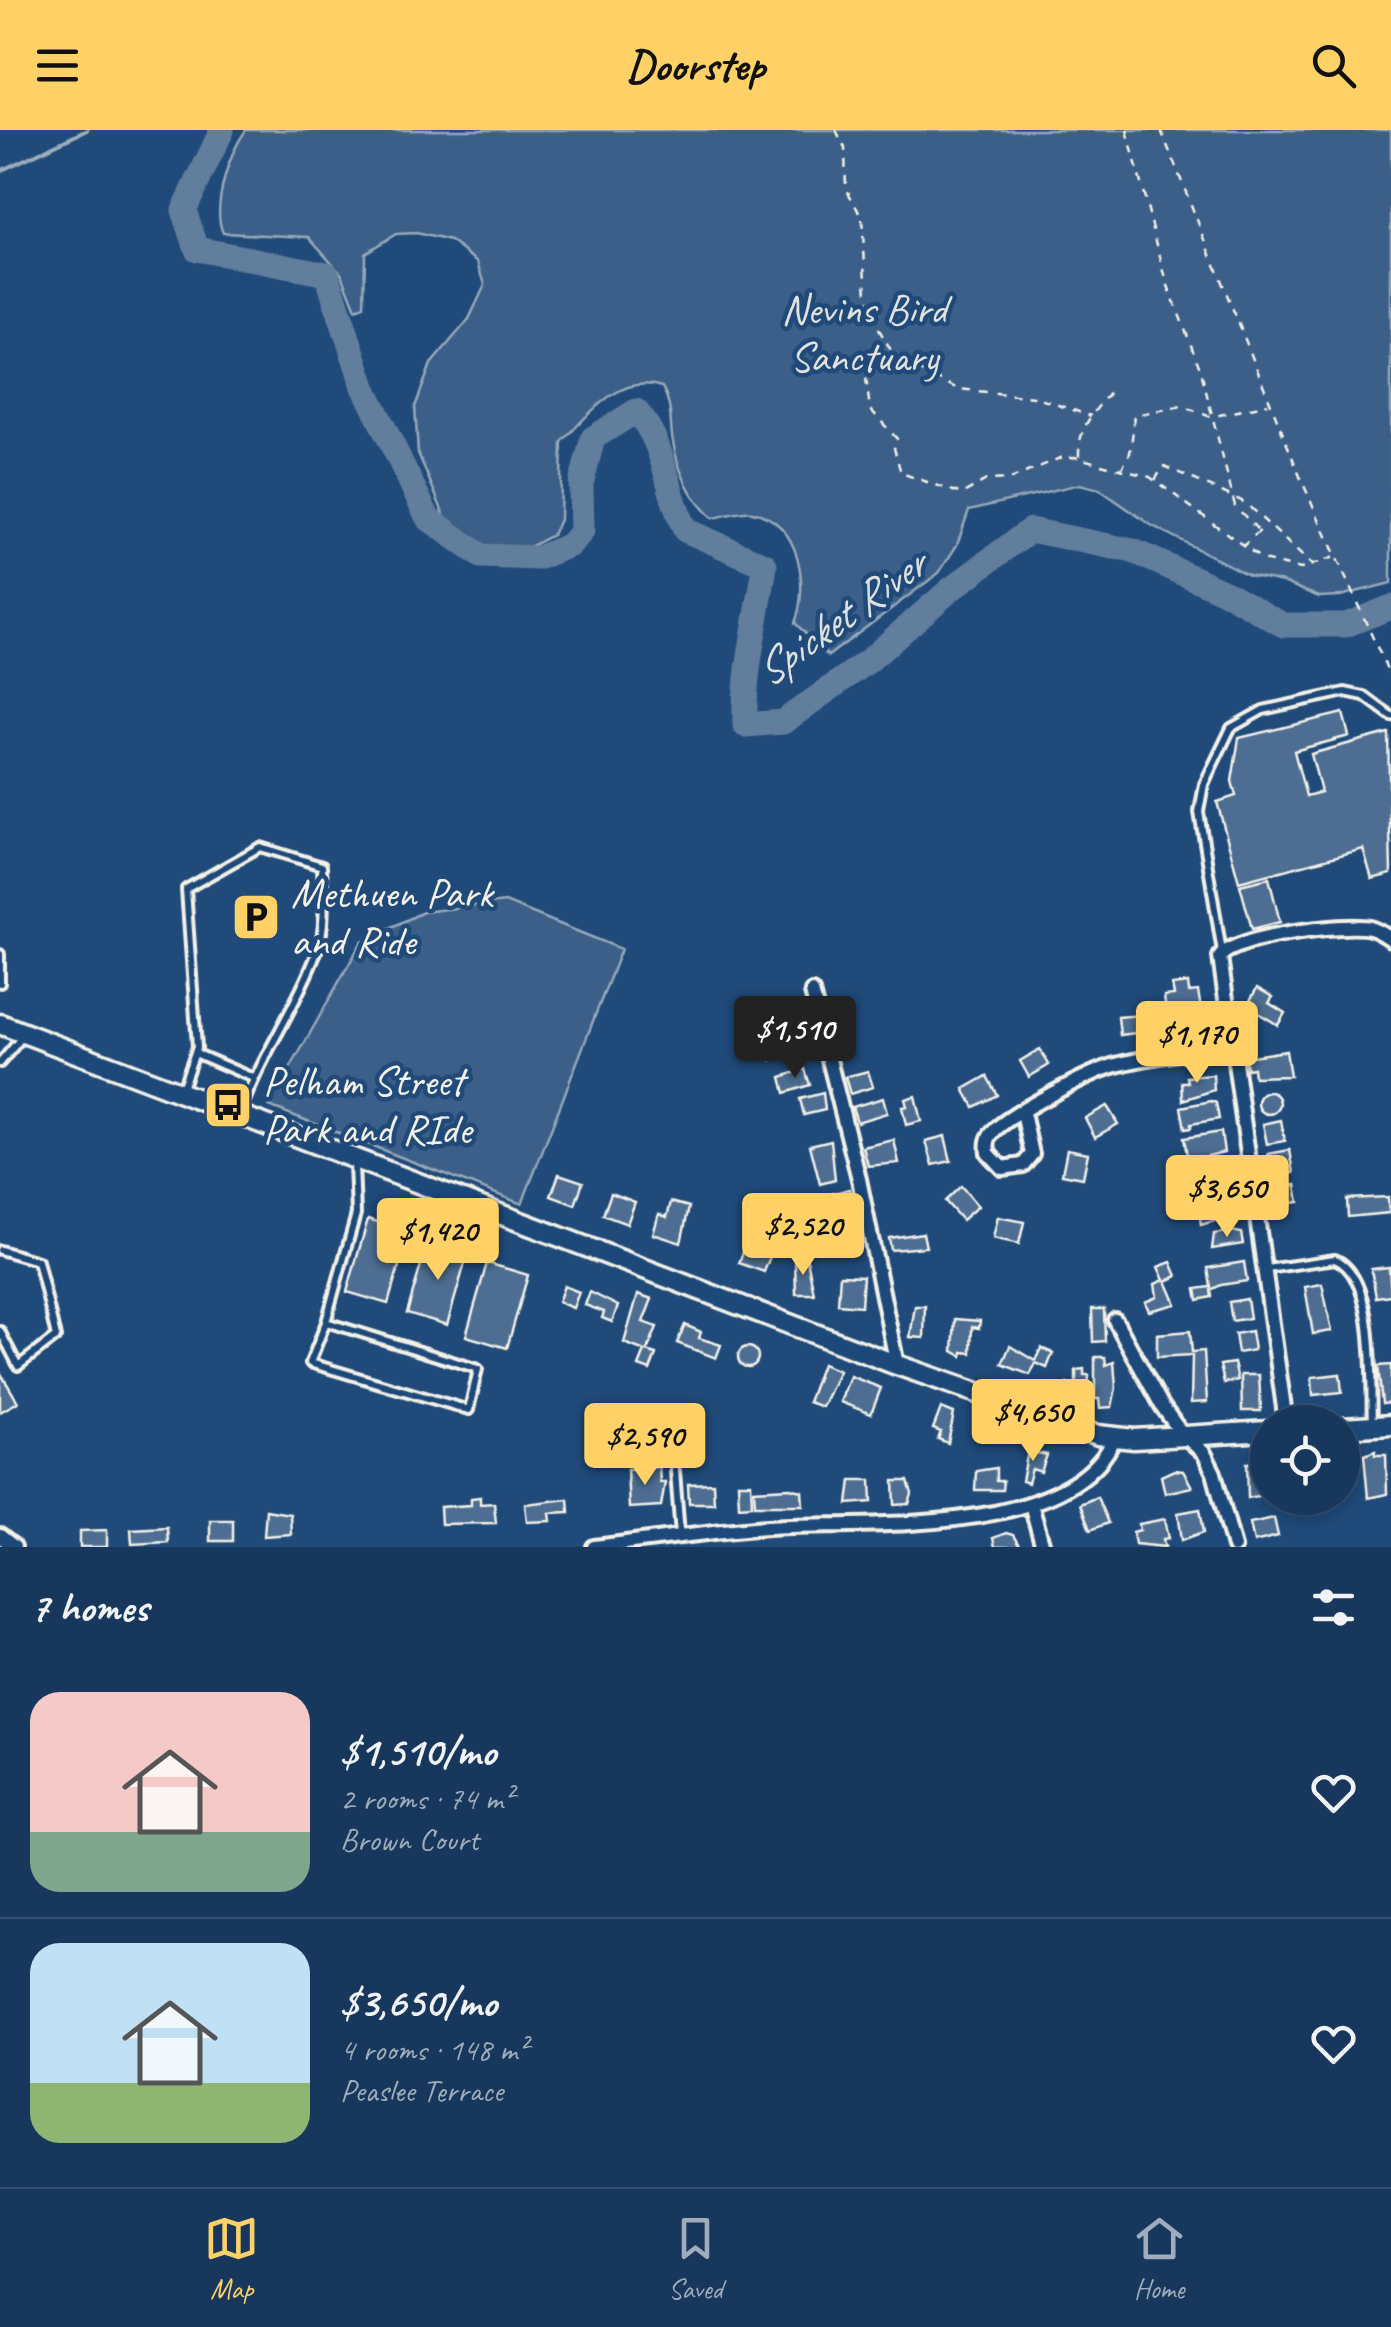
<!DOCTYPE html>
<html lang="en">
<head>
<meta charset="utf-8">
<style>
  body { margin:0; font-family:Caveat,sans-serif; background:#244365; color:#f1f3f6; height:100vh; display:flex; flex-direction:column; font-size:38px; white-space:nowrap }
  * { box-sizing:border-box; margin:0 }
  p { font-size:32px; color:#9eacbb }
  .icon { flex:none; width:55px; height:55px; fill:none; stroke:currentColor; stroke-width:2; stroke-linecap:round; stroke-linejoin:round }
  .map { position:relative; height:1417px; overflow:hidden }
  .details { display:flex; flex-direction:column; background:#17385c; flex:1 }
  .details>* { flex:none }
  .fabs { position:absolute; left:1250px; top:1275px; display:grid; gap:20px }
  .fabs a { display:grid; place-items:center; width:110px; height:110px; border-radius:50%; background:#17385c; box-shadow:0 5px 15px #0003,0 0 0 2px #365272; font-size:50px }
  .price { position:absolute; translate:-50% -85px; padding:0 22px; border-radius:10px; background:#ffd166; color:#111; font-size:32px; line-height:65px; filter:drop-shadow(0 2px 5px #0008) }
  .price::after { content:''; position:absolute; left:50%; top:60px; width:30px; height:22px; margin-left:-15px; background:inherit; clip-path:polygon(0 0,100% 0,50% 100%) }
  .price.on { background:#222; color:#fff }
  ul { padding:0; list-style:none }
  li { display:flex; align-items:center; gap:30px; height:250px; padding:0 30px }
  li+li { border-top:2px solid #365272 }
  li span { display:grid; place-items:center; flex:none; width:280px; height:200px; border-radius:30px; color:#555 }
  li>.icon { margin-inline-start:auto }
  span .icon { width:120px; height:120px; fill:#fffc; stroke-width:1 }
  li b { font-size:42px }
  h2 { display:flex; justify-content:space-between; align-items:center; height:120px; padding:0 30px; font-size:42px }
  header { display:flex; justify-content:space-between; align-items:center; height:130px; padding:0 30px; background:#ffd166; color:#111; font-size:45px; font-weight:700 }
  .menu { display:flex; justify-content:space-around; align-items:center; height:140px; border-top:2px solid #365272; background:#17385c; font-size:28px; color:#9eacbb }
  .menu a { display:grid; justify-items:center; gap:5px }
  .menu .on { color:#ffd166 }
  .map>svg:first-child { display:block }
  .green { fill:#3a5f88; stroke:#97a8b8; stroke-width:2.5 }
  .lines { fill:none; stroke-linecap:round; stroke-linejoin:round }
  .stream { stroke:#9cacbb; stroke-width:4 }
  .river { stroke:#627e9d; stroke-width:25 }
  .building { fill:#4d6e92; stroke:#f4f1e8; stroke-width:2.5 }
  .lane-casing { stroke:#f4f1e8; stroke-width:14 }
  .street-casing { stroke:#f4f1e8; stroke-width:20 }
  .secondary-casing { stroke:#f4f1e8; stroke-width:25 }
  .path { stroke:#f4f1e8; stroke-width:2.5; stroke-dasharray:8 8; stroke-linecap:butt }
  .lane { stroke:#1f4a7a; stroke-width:6 }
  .street { stroke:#1f4a7a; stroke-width:12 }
  .secondary { stroke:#1f4a7a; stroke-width:18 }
  .labels { text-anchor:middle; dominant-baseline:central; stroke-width:9; stroke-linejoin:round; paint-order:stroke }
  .park-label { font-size:42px; fill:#e1e2de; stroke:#1f4a7a }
  .poi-label { font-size:42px; fill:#f4f1e8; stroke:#1f4a7a; text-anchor:start }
  .water-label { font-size:45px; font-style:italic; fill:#dee0dd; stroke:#1f4a7a }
</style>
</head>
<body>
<header><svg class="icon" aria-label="menu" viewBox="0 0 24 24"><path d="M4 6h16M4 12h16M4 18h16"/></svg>Doorstep<svg class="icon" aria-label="search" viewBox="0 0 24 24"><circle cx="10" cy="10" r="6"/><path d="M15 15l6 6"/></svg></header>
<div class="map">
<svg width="1391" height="1417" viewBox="0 0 1391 1417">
  <rect width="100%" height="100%" fill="#1f4a7a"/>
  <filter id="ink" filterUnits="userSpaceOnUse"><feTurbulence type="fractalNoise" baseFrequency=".01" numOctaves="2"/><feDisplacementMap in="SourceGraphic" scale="20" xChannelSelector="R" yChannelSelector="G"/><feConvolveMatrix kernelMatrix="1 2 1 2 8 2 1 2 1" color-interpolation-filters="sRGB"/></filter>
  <g filter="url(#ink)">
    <g class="green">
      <path d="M 246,0 L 1391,0 L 1391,453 L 1340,466 L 1319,467 L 1283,452 L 1248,445 L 1151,395 L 1099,359 L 1080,354 L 969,380 L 957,415 L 939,443 L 828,526 L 795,493 C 809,456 801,391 752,382 C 741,380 725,386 713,388 C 691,370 678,341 673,312 C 669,291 673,276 662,257 C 620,243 590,283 562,312 L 560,390 L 552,405 L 529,417 L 497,419 L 469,410 L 447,392 L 418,323 L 415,277 L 431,234 L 469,189 L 485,155 L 478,132 L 450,111 L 416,103 L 396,104 L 365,123 L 364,176 L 356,179 L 342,144 L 309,107 L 223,103 C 211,77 230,22 246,0 Z"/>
      <path d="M 505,772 L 621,819 L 522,1074 L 269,976 L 362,811 L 423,782 Z"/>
    </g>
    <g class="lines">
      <path class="stream" d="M 0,41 L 87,0"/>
      <path class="river" d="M 222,0 L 184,80 L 197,119 L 327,144 L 364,257 L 428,388 L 481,426 L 538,428 L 570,415 L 582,401 L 581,354 L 593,308 L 636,281 C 666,314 666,360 685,400 L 765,435 C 758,489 743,541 745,595 L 783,592 L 867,532 L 950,460 L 1030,400 L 1133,421 L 1227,463 L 1283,495 L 1346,495 L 1391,477"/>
    </g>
    <g class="building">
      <path d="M 1343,583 L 1349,606 L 1294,621 L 1306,666 L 1321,662 L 1311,624 L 1388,603 L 1391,744 L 1372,749 L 1363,719 L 1239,752 L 1217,672 L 1236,666 L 1232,651 L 1239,608 Z"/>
      <path d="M 1269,748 L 1280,792 L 1252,799 L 1240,755 Z"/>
      <path d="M 1188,853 L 1189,862 L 1198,861 L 1203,891 L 1196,892 L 1197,901 L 1181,903 L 1180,895 L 1168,897 L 1164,866 L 1174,865 L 1172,855 Z"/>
      <path d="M 1257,858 L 1273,867 L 1269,873 L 1285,883 L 1278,895 L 1247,876 Z"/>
      <path d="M 1142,885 L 1144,902 L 1120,905 L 1118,887 Z"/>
      <path d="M 799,886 L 806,912 L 783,918 L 776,892 Z"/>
      <path d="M 763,906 L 779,915 L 771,930 L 755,921 Z"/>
      <path d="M 1040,919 L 1049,935 L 1029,947 L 1020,931 Z"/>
      <path d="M 1286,921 L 1290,946 L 1254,947 L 1253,938 L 1247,939 L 1245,927 Z"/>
      <path d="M 805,939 L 810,955 L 785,963 L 781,947 Z"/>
      <path d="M 868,941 L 873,957 L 850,964 L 845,947 Z"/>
      <path d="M 1213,945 L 1214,960 L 1183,970 L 1182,952 L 1188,952 L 1187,947 Z"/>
      <path d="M 987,946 L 997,965 L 974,977 L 964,959 Z"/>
      <circle cx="1269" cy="973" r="11"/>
      <path d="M 823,963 L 825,980 L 804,985 L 800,969 Z"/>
      <path d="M 915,966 L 921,991 L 906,995 L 902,977 L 907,976 L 905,969 Z"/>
      <path d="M 883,968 L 887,983 L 857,992 L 852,977 Z"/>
      <path d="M 1211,971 L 1216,973 L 1219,989 L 1191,994 L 1191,998 L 1185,999 L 1181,977 Z"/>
      <path d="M 1107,976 L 1118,994 L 1095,1007 L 1085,988 Z"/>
      <path d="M 1281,990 L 1285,1011 L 1267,1014 L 1263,994 Z"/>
      <path d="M 1221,1002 L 1224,1022 L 1188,1031 L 1184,1008 Z"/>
      <path d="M 945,1006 L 951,1031 L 933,1035 L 926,1011 Z"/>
      <path d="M 831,1010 L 835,1050 L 820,1054 L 810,1015 Z"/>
      <path d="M 894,1010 L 899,1033 L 868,1036 L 863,1017 Z"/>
      <path d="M 1067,1019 L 1088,1023 L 1083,1048 L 1062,1044 Z"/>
      <path d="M 1290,1020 L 1294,1043 L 1272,1046 L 1268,1024 Z"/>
      <path d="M 1218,1041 L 1221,1058 L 1193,1063 L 1190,1046 Z"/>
      <path d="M 559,1044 L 583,1052 L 575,1075 L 551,1066 Z"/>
      <path d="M 1296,1055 L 1299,1072 L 1279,1075 L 1276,1058 Z"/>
      <path d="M 961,1056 L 978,1076 L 962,1090 L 945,1071 Z"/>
      <path d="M 849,1059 L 854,1078 L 832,1083 L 827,1065 Z"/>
      <path d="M 611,1063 L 635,1072 L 627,1094 L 603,1085 Z"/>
      <path d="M 1388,1067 L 1389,1083 L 1348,1087 L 1347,1069 Z"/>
      <path d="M 1227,1068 L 1233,1070 L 1235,1085 L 1201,1095 L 1198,1074 Z"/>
      <path d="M 671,1072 L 689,1077 L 681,1113 L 653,1104 L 659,1084 L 667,1087 Z"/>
      <path d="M 998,1087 L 1024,1092 L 1019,1114 L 993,1108 Z"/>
      <path d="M 368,1089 L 409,1101 L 388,1174 L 347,1162 Z"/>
      <path d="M 1232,1101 L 1241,1103 L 1243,1114 L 1212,1119 L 1214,1104 Z"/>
      <path d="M 923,1103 L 926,1117 L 891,1120 L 889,1108 Z"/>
      <path d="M 748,1109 L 773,1119 L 764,1142 L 739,1133 Z"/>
      <path d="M 428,1111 L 468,1123 L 447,1195 L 407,1183 Z"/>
      <path d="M 807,1129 L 814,1164 L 796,1164 L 795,1130 Z"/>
      <path d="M 1171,1132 L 1177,1146 L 1166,1151 L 1176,1174 L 1149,1181 L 1145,1172 L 1157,1167 L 1155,1154 L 1164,1150 L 1158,1137 Z"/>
      <path d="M 1244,1132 L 1247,1151 L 1221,1155 L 1211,1160 L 1212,1167 L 1198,1170 L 1196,1159 L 1211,1157 L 1208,1138 Z"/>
      <path d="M 487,1133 L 528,1145 L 507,1218 L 466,1206 Z"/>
      <path d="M 1389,1137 L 1391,1165 L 1376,1167 L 1371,1139 Z"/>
      <path d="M 840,1145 L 863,1146 L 861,1176 L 838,1174 Z"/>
      <path d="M 1322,1154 L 1332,1201 L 1313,1204 L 1305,1157 Z"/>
      <path d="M 564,1156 L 579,1162 L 573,1178 L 558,1172 Z"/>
      <path d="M 590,1162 L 618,1176 L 612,1192 L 602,1188 L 604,1182 L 585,1175 Z"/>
      <path d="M 638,1164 L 652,1169 L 643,1192 L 657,1197 L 647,1221 L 656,1224 L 650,1240 L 639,1236 L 645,1221 L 624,1213 Z"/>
      <path d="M 1247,1169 L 1250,1188 L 1232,1191 L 1229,1172 Z"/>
      <path d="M 915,1176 L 925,1176 L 924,1208 L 910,1207 Z"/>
      <path d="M 1092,1179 L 1104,1179 L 1105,1211 L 1093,1212 Z"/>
      <path d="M 955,1189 L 980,1191 L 979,1198 L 972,1197 L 971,1223 L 963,1222 L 962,1226 L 953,1221 Z"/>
      <path d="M 685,1195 L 701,1202 L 699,1208 L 721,1215 L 716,1228 L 677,1213 Z"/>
      <path d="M 1190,1201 L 1192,1222 L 1204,1221 L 1207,1272 L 1191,1273 L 1192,1225 L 1157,1227 L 1157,1204 Z"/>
      <path d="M 1251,1201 L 1254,1220 L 1238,1223 L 1235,1204 Z"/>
      <path d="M 1010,1216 L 1035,1231 L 1041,1218 L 1053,1223 L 1047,1238 L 1036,1233 L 1030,1245 L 1002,1234 Z"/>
      <circle cx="748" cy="1227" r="10"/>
      <path d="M 1095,1227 L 1105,1227 L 1106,1235 L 1114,1232 L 1116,1258 L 1112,1277 L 1100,1278 L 1099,1269 L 1095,1269 Z"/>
      <path d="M 1234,1233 L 1238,1250 L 1224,1253 L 1220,1235 Z"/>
      <path d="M 822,1234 L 839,1241 L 822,1277 L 808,1272 Z"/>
      <path d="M 1391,1235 L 1391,1273 L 1382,1274 L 1378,1236 Z"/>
      <path d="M 1084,1239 L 1084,1245 L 1089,1245 L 1087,1276 L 1077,1276 L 1076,1267 L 1068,1267 L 1067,1254 L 1076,1254 L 1076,1240 Z"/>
      <path d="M 0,1242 L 18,1272 L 0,1282 Z"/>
      <path d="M 1340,1244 L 1342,1262 L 1313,1265 L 1312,1247 Z"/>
      <path d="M 1241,1245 L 1259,1245 L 1261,1281 L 1242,1281 Z"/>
      <path d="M 850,1246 L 881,1258 L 871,1284 L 840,1272 Z"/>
      <path d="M 941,1278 L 954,1283 L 948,1313 L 938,1309 L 941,1302 L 933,1299 Z"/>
      <path d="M 1028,1321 L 1047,1325 L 1041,1342 L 1032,1339 L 1028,1353 L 1022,1351 Z"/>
      <path d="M 1375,1321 L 1375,1325 L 1386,1325 L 1387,1364 L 1368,1368 L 1364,1325 Z"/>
      <path d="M 1354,1326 L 1355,1348 L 1348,1348 L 1349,1357 L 1342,1357 L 1342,1328 Z"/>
      <path d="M 1268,1332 L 1268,1364 L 1248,1368 L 1247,1333 Z"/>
      <path d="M 659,1337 L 660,1352 L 665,1352 L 661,1376 L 629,1378 L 627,1339 Z"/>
      <path d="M 996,1338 L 996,1351 L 1003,1351 L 1002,1360 L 975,1360 L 976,1341 Z"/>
      <path d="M 1174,1340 L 1183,1341 L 1192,1357 L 1165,1363 L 1161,1346 Z"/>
      <path d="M 851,1350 L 871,1350 L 872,1372 L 848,1374 Z"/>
      <path d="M 894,1351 L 908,1351 L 912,1364 L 909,1374 L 895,1375 Z"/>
      <path d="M 713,1353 L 714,1373 L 689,1373 L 688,1354 Z"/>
      <path d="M 738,1353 L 751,1353 L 752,1375 L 739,1376 Z"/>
      <path d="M 790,1358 L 802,1361 L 803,1375 L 755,1375 L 754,1360 Z"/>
      <path d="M 480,1367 L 480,1374 L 494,1373 L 496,1393 L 441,1394 L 440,1377 L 471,1375 L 471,1368 Z"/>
      <path d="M 1097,1367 L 1108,1393 L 1090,1400 L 1080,1374 Z"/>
      <path d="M 1284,1368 L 1314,1368 L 1314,1376 L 1288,1379 Z"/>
      <path d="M 568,1369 L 569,1382 L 550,1383 L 551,1391 L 527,1392 L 525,1374 Z"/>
      <path d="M 1200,1379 L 1204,1402 L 1182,1410 L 1178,1383 Z"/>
      <path d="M 266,1380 L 290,1384 L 291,1404 L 264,1406 Z"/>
      <path d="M 1274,1388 L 1278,1406 L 1254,1412 L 1250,1393 Z"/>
      <path d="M 1165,1389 L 1169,1408 L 1163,1409 L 1165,1417 L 1135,1414 L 1133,1402 L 1140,1400 L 1139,1394 Z"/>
      <rect x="210" y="1390" width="23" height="21"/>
      <path d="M 167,1397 L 168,1412 L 132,1414 L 131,1399 Z"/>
      <path d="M 107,1400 L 107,1417 L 80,1417 L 80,1401 Z"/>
      <path d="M 1006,1403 L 1013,1405 L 1020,1417 L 995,1417 L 993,1408 Z"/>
    </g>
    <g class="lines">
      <g class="lane-casing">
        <g id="lane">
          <path d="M 1222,822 L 1199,682 L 1204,654 L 1231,598 L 1263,580 L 1345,562 L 1364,566 L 1391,586"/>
          <path d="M 0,824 L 0,853"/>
          <path d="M 195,923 L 253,948"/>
          <path d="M 0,933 L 22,907"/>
          <path d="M 181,961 L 197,917 L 186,759 L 260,717 L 322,736 C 323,763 327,796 317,822 C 296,878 260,928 240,984"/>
          <path d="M 0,1120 L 38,1131 L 56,1207 L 18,1236 L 0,1201"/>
          <path d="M 1267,1139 L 1335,1129 C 1378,1147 1370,1254 1372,1295"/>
          <path d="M 326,1192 L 310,1233 L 469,1280 L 478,1239 L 326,1192 L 356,1084 L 354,1034"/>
          <path d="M 675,1341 L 680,1405"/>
        </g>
      </g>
      <g class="street-casing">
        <g id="street">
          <path d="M 812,862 L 859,1049 L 897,1235"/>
          <path d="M 1023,983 L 1032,1024 L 1023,1035 L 1002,1038 L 988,1023 C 987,1014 987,1008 994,1001 C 1010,984 1092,941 1116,935 C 1153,925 1193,922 1231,916"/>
          <path d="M 1115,1190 L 1162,1276 L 1182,1304 L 1204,1323 L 1214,1343 L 1234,1417"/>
          <path d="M 1286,1292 L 1220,827 C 1232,807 1345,792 1370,798 C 1378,800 1385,805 1391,809"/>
          <path d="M 1031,1374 L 1043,1417"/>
          <path d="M 0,1406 L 14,1417"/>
          <path d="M 594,1417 C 652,1410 710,1401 768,1397 C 861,1391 1068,1410 1114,1309"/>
        </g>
      </g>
      <g class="secondary-casing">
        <g id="secondary">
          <path d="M 0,894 L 897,1235 L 1098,1305 L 1134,1309 L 1268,1301"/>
          <path d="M 1342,1298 L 1391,1295"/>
        </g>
      </g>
      <g class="path">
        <path d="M 836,0 L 845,18 L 846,58 L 862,88 L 868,180 L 892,222 L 866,248 L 870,279 L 898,310 L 894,318 L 901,343 L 962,364 L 986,350 L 1011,349 L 1060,328 L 1075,327 L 1150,347 L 1263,430 L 1301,439 L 1334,427"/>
        <path d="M 1127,0 L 1167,153 L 1201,241 L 1235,376 L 1258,400"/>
        <path d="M 1161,0 L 1301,349 L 1391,548"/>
        <path d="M 893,223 L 901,232 L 958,259 L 1034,267 L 1091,286"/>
        <path d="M 1079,326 C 1078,298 1093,283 1110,262"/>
        <path d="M 1121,340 L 1130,323 L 1135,285 L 1182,276 L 1211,287 L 1268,274"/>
        <path d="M 1155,350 L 1164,336 L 1244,372 L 1312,435"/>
        <path d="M 1242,417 L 1265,396"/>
      </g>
      <use href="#lane" class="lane"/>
      <use href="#street" class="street"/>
      <use href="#secondary" class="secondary"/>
    </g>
  </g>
  <defs>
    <g id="parking-square" transform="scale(2.5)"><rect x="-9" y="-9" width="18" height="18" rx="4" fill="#ffd166" stroke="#1f4a7a"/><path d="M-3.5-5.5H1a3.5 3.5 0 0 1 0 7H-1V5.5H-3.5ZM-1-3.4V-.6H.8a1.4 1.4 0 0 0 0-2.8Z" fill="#111"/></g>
    <g id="bus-square" transform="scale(2.5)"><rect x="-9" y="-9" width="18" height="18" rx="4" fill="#ffd166" stroke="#1f4a7a"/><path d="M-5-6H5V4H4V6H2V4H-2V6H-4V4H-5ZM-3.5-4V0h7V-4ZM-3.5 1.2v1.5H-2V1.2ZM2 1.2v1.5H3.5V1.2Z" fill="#111"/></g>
  </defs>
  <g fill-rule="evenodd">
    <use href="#parking-square" x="256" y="787"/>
    <use href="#bus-square" x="228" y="975"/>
  </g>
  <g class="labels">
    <g class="park-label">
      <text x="864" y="179">Nevins Bird<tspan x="864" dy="48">Sanctuary</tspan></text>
    </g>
    <g class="poi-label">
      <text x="291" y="763">Methuen Park<tspan x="291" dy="48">and Ride</tspan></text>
      <text x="263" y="951">Pelham Street<tspan x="263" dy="48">Park and RIde</tspan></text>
    </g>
    <g class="water-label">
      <text transform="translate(840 488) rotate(-36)">Spicket River</text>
    </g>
  </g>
</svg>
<div class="fabs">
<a><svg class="icon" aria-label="locate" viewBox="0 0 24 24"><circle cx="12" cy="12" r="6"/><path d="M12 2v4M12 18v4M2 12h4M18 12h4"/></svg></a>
</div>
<b class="price on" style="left:795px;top:951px">$1,510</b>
<b class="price" style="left:1197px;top:956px">$1,170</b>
<b class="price" style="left:1227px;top:1110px">$3,650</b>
<b class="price" style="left:803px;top:1148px">$2,520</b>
<b class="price" style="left:438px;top:1153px">$1,420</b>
<b class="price" style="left:1033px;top:1334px">$4,650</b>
<b class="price" style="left:645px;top:1358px">$2,590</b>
</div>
<section class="details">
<h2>7 homes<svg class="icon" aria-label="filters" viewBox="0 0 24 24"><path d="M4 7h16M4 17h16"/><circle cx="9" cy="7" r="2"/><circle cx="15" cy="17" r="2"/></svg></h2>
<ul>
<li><span style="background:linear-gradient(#f6c9c9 70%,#7fa58c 0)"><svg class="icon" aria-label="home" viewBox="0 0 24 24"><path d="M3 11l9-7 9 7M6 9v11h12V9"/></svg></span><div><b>$1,510/mo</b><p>2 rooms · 74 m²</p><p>Brown Court</p></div><svg class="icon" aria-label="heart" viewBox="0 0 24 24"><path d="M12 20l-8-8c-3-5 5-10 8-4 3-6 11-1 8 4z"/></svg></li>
<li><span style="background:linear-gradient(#bfe0f5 70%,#8fb573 0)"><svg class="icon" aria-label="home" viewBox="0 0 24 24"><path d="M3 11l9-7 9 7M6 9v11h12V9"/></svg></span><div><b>$3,650/mo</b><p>4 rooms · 148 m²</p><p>Peaslee Terrace</p></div><svg class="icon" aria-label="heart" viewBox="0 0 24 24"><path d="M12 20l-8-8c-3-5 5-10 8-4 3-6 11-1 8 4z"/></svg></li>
</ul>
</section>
<nav class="menu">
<a class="on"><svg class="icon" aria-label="map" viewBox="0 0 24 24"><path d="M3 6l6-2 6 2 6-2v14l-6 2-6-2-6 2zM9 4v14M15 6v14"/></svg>Map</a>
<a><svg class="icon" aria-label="saved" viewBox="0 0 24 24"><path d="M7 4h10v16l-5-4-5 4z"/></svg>Saved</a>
<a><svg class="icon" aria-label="home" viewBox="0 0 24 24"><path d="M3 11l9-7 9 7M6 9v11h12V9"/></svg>Home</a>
</nav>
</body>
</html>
